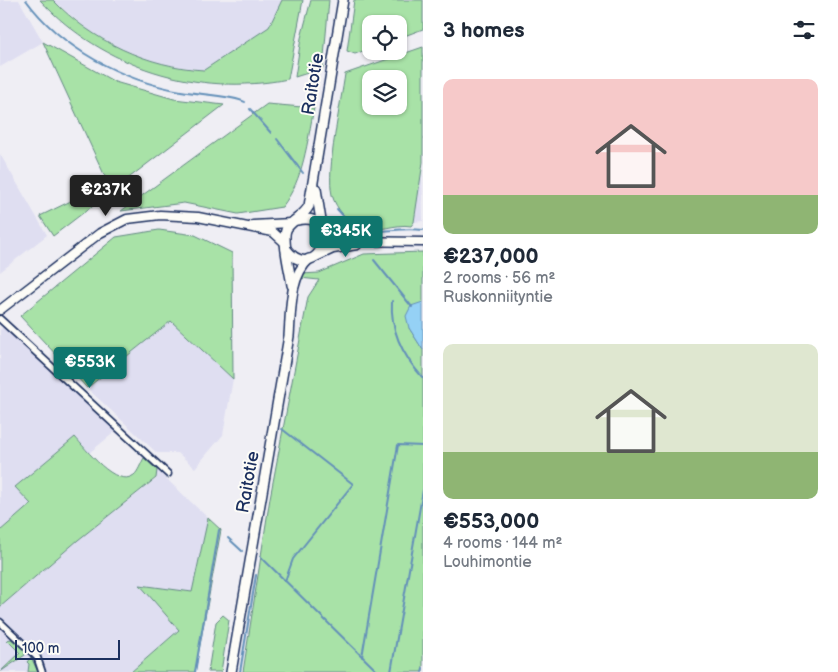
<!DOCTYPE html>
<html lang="en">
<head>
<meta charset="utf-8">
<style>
  body { margin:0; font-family:"Balsamiq Sans",sans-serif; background:#f2f2f3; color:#1f2937; height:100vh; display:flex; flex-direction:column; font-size:19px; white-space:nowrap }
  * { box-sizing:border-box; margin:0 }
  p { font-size:16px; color:#747a83 }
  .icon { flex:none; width:28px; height:28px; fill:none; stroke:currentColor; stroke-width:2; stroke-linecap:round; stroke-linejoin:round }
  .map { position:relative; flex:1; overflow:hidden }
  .panel { display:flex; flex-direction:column; background:#fff; width:415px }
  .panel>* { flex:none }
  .fabs { position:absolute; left:362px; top:15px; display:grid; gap:10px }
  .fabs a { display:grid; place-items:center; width:45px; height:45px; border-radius:10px; background:#fff; box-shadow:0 1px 4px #0004; font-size:25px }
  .scale { position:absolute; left:15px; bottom:12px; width:105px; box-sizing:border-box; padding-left:5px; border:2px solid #1b2f5e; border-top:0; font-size:14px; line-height:18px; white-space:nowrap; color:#1b2f5e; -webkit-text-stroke:4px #fdfcf7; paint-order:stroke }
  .price { position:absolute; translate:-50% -42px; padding:0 11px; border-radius:5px; background:#0f766e; color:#fff; font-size:16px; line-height:32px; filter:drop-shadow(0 1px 2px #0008) }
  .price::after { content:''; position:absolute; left:50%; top:30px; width:15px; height:11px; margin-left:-8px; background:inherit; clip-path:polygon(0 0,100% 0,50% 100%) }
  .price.current { background:#222; color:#fff }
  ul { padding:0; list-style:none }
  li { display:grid; align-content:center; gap:10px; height:265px; padding:0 20px }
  li span { display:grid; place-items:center; height:155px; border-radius:10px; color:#555 }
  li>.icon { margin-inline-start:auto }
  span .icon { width:90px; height:90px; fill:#fffc; stroke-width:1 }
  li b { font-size:21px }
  h2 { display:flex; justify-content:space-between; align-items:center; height:60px; padding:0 20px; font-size:21px }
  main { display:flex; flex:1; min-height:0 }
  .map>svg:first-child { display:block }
  .built { fill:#dfdef1 }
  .green { fill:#a8e2a7; stroke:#628882; fill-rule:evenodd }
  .water { fill:#95d1f5; stroke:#6490b9 }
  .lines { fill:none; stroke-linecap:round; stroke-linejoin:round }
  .stream { stroke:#6490b9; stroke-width:2 }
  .street-casing { stroke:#1b2f5e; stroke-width:9 }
  .secondary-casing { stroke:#1b2f5e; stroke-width:11 }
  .primary-casing { stroke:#1b2f5e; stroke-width:12 }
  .street { stroke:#fdfcf7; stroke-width:5.5 }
  .secondary { stroke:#fdfcf7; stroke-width:8 }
  .primary { stroke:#fdfcf7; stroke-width:9 }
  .labels { text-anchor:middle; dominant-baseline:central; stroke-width:4; stroke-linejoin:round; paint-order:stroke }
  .street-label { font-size:18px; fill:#1b2f5e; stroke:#fdfcf7 }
</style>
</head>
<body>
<main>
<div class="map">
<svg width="423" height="672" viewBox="0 0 423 672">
  <rect width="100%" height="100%" fill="#efeef4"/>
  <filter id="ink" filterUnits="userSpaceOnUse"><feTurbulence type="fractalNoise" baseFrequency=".02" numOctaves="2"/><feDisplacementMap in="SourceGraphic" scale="10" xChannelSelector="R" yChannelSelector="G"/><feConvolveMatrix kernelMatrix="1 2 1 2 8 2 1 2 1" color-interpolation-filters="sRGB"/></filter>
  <g filter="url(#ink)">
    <g class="built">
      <path d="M 0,0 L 19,0 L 43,42 L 0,67 Z"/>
      <path d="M 53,0 L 296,0 L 287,67 L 239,47 L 204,70 L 159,64 L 125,51 L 89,31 Z"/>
      <path d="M 0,154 L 47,235 L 0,272 Z"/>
      <path d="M 422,162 L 423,221 L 414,222 Z"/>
      <path d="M 171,321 L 233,379 L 223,435 L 195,468 L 178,453 L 157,453 L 87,388 Z"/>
      <path d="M 3,327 L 116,431 L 89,453 L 75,437 L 15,487 L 32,504 L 0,531 L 0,330 Z"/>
      <path d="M 157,470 L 208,518 L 192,592 L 141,586 L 179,630 L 131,672 L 0,672 L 0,607 L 78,540 L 156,479 Z"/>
    </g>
    <g class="green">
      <path d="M 40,0 L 53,0 C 92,41 148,67 204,70 L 269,27 L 282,0 L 303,0 L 288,79 C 198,97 103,68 40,0 Z"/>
      <path d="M 311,0 L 329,0 L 323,68 L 316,69 L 314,64 L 309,65 L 311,72 L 295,77 L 301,38 Z"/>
      <path d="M 354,0 L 423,0 L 423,29 L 399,38 L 399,24 L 371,24 L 371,48 L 355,54 L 347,51 Z"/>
      <path d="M 43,42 L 115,82 L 174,99 L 224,105 L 53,236 L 40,216 L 108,183 Z"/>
      <path d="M 423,47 L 423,162 L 414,222 L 411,226 C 395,223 379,233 362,228 C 349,224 336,209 332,195 C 326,169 341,103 345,74 ZM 371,79 L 399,79 L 399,106 L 371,106 Z"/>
      <path d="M 267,104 L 314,108 C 307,142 304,179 282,207 L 238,214 L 184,203 L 121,211 Z"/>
      <path d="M 159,230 L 195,235 L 232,253 L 233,379 L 171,321 L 87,388 L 20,316 L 116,237 Z"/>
      <path d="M 423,252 L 423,302 L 409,328 L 423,350 L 423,672 L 243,672 L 270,498 L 308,297 L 319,280 L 300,278 L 301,274 L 319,273 L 364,254 Z"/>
      <path d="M 75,437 C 85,448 116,489 134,475 C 138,472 141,463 144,458 L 157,470 L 156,478 L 78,540 L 0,607 L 0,531 L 31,504 L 15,487 Z"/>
      <path d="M 208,518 L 221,530 L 195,672 L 131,672 L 179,630 L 140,585 L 192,592 Z"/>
      <path d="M 223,615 L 229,620 L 221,672 L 208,672 L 216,622 Z"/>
      <path d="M 11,639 L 25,651 L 25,655 L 0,672 L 20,653 L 7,640 Z"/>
      <path d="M 31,657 L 38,672 L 28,672 L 29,664 L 27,662 Z"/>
    </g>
    <path class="water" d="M 423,302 L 423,350 L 409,328 L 406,316 L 411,306 Z"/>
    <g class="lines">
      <g class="stream">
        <path d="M 26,0 C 61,48 123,81 181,91 C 195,94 235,96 245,102"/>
        <path d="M 250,109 L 271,133"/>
        <path d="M 277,139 L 303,173"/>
        <path d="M 337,209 C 367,245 384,225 423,230"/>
        <path d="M 374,260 L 412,307"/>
        <path d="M 392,301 C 390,331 403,356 423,378"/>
        <path d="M 282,429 L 353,484 L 293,559 L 285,581"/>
        <path d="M 228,538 L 242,551"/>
        <path d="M 260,556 L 378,672"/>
        <path d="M 362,657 L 398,445 L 423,446"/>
        <path d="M 195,672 L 219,530"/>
        <path d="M 240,672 L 256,575"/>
        <path d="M 391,672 L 423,490"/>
        <path d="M 422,672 L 423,668"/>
      </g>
      <g class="street-casing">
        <g id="street">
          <path d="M 0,319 L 168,474"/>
          <path d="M 0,622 L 37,657 L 42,672"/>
        </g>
      </g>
      <g class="secondary-casing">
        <g id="secondary">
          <path d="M 253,225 L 291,223"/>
          <path d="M 324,233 L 331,238 L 343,241 L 423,242"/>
          <path d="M 316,257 L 333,249 L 357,245"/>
          <path d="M 0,310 L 100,233 L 127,219 L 160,215 L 198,217 L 273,232 L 284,242"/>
        </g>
      </g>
      <g class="primary-casing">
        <g id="primary">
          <path d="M 316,189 L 322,227"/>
          <path d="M 286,249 C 318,289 347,210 297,220"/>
          <path d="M 292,285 C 290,272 281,237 287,228 C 293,219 303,217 309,206 L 343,0"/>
          <path d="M 231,672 L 289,336 C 291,311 289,277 309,259"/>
        </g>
      </g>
      <use href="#street" class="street"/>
      <use href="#secondary" class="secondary"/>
      <use href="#primary" class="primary"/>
    </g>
  </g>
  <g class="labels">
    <g class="street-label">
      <text transform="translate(313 84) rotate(-81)">Raitotie</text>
      <text transform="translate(248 482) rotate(-80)">Raitotie</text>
    </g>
  </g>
</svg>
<div class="fabs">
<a><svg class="icon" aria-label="locate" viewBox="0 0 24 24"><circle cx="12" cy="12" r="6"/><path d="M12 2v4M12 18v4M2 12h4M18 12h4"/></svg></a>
<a><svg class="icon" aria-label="layers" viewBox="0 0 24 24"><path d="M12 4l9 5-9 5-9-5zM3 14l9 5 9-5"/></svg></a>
</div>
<div class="scale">100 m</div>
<b class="price current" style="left:106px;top:217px">€237K</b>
<b class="price" style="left:346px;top:258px">€345K</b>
<b class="price" style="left:90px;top:389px">€553K</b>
</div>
<section class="panel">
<h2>3 homes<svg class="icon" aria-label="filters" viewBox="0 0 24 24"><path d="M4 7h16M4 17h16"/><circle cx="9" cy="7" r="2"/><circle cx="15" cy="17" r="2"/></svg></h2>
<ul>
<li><span style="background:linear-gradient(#f6c9c9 75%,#8fb573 0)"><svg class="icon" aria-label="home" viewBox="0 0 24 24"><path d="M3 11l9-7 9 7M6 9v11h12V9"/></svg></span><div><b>€237,000</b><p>2 rooms · 56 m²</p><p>Ruskonniityntie</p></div></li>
<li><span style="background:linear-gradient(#dfe7d0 70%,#8fb573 0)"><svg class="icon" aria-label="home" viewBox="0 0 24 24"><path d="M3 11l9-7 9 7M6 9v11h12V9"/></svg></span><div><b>€553,000</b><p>4 rooms · 144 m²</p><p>Louhimontie</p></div></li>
</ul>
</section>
</main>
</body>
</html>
